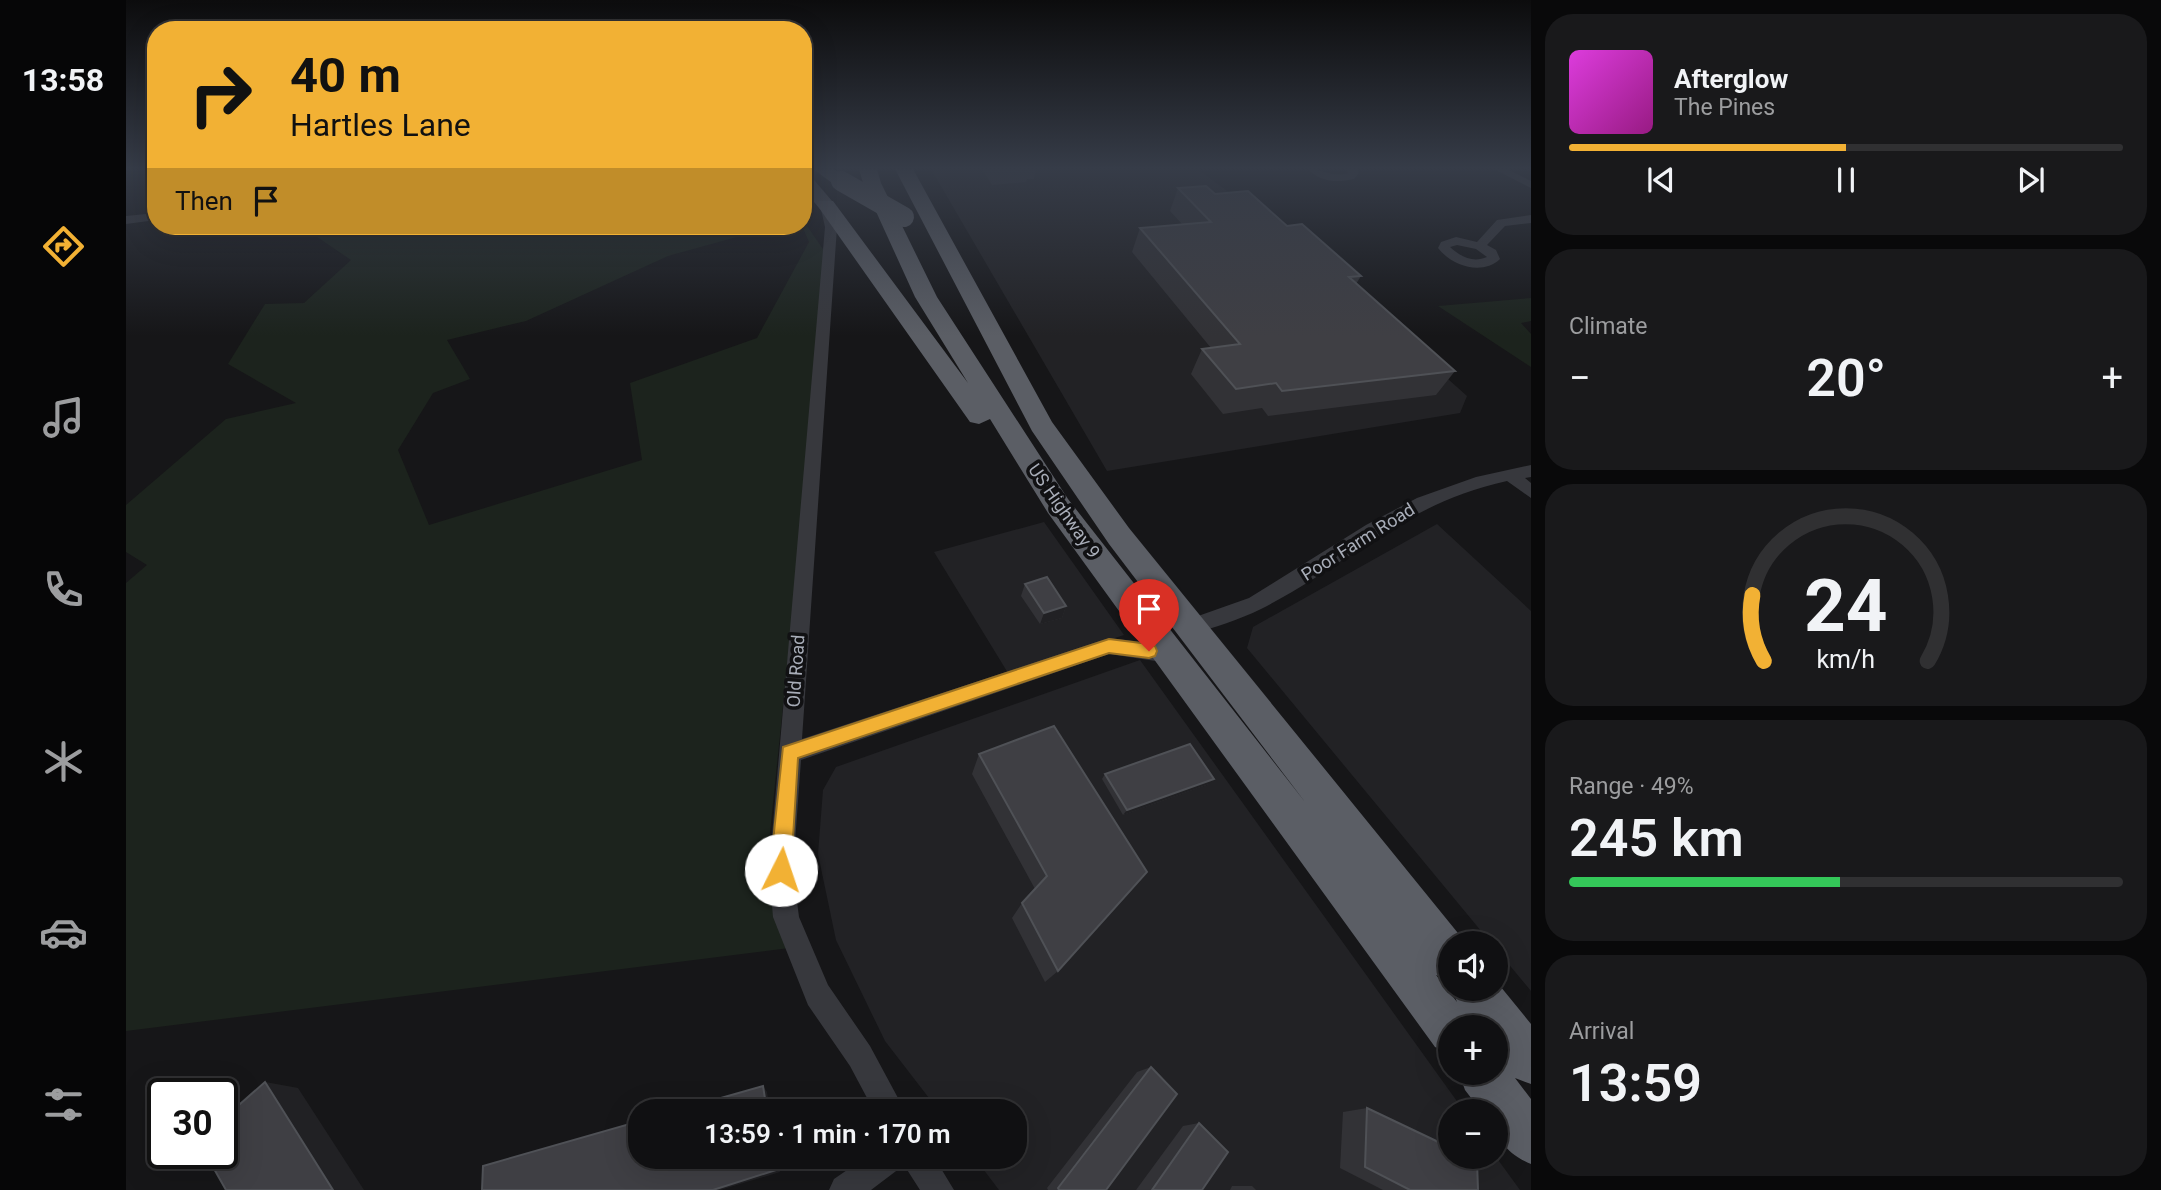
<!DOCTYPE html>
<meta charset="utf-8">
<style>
:root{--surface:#101012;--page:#19191b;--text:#f1f3f6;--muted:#9c9d9f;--line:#303032;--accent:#f2b134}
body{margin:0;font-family:Roboto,sans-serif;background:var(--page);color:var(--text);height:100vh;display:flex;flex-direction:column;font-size:26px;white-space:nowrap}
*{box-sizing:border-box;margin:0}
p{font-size:23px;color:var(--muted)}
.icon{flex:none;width:38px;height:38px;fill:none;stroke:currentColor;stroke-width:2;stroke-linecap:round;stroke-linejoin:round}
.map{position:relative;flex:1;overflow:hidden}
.drawer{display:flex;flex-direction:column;gap:14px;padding:14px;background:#09090a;width:630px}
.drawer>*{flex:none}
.guide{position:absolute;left:21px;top:21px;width:665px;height:214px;border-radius:28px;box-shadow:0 7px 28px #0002,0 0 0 2px var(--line);background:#f2b134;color:#111;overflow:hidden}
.controls{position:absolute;left:1312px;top:931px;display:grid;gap:14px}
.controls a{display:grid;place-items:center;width:70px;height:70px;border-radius:50%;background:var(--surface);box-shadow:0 7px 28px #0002,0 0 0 2px var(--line);font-size:35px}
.speed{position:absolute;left:21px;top:1078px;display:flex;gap:14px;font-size:35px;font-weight:700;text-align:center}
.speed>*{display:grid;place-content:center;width:91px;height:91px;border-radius:50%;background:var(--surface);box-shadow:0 7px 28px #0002,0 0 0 2px var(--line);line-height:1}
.speed .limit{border:4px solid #111;border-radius:10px;background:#fff;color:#111}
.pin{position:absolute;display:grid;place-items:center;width:60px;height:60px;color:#fff;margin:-72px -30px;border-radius:50% 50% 50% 0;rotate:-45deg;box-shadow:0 0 7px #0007}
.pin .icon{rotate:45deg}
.me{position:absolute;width:77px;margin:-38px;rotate:4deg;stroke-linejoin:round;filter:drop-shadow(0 0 5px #0008)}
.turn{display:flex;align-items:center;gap:24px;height:147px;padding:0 28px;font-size:32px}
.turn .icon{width:91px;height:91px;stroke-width:2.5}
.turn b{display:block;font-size:49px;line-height:60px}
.then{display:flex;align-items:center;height:66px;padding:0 28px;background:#0003;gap:14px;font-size:26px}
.big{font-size:52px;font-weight:600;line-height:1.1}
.drawer .widget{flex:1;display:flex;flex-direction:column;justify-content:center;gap:10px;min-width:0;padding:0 24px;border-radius:28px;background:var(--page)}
.drawer .dial{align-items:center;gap:0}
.dial svg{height:182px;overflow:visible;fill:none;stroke:var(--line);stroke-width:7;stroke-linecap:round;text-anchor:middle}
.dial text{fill:var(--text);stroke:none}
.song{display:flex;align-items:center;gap:21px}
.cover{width:84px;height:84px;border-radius:10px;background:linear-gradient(135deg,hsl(300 70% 55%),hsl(310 70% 35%))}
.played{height:7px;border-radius:4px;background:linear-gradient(90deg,var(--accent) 50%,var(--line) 50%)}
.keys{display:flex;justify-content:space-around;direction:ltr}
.heat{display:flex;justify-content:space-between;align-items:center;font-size:38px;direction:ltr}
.charge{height:10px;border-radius:5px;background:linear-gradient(90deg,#34c759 49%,var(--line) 0)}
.trip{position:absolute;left:502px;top:1099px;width:399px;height:70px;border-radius:28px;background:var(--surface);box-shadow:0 7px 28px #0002,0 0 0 2px var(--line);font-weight:600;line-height:70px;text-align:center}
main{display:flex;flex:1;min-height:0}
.tab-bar{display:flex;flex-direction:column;width:126px;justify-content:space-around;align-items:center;background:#060607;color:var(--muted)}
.tab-bar .icon{width:49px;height:49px}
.tab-bar .on{color:var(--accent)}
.tab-bar b{font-size:32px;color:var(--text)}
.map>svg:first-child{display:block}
.built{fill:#222225}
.green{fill:#1c231d}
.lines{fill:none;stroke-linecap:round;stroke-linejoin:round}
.minor{fill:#37383d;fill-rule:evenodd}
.primary{fill:#53555c;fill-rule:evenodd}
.trunk{fill:#5b5e65;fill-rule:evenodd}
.trunk-bridge{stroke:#5b5e65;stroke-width:20}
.wall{fill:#323236}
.shaded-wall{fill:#212124}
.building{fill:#3f3f44;stroke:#4f5156;stroke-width:2}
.route{fill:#f2b134;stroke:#9d7322;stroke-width:2}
.labels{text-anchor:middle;stroke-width:7;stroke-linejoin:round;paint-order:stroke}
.street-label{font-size:18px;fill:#a8adb8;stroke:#111113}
</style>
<main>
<nav class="tab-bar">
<b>13:58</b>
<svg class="icon on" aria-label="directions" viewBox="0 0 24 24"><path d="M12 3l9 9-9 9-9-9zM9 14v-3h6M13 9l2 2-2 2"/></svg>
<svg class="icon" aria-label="music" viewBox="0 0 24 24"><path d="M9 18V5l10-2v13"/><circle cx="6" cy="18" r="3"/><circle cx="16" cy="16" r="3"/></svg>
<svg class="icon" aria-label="phone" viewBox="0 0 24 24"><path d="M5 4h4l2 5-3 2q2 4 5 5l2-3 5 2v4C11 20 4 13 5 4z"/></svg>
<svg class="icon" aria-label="climate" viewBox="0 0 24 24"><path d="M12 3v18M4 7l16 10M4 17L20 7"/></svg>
<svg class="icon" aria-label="car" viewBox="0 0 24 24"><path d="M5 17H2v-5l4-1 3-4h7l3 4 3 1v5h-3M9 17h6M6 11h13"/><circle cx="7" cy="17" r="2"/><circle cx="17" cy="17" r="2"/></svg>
<svg class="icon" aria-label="filters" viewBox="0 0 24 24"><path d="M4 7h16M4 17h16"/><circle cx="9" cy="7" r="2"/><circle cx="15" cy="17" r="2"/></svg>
</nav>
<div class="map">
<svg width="1405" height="1190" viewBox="0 0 1405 1190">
<rect width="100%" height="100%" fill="#161618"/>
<path class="built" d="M805,169h266l88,64 182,163 -7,17 -353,58z
M918,522l80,113 -116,38 -74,-121z
M1311,524l94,87v380l-35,-42v-6h-5l-244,-295 6,-21z
M1014,660l324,451h-13v46h45l24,33h-521l-25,-33h41v-46h-76l-54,-70 -49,-101 -18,-86 5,-64 13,-23z"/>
<path class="green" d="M677,220l26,38 -65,633 33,56 -671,84v-448l21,-18 -21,-13v-47l100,-86 70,-16 -68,-39 37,-60 39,-1 47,-43 -50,-34h476l-109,30 -142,65 -79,19 23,39 -37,14 -35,57 31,75 213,-65 -12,-77 127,-45 52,-96 -7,-16z
M1405,298v23l-10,2 10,11v33l-93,-61z"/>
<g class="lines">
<path class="minor" d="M1182,169c14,0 26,9 40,4l-2,-4h11l2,4 -5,6c-17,4 -34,3 -46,-10z
M1368,169h13l24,12v7z
M700,202l6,3 5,22 -35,512 307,-101 60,7 7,3 3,6 -3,6 -7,3 -60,-9 -308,106 -8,110 6,47 29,68 42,61 35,65h-31l-24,-45 -42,-61 -35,-88 -4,-47 56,-643 -5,-22z
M30,213v7l-30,4v-8z
M1405,215v8l-26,3 -18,19 9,5 4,9c-18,17 -48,7 -62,-11l3,-6 15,-5 21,5 20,-22zM1331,245l19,4 11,8c-14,6 -26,0 -37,-10z
M1405,465v12l-6,1 6,5v15l-24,-17c-104,23 -157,83 -246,128 -22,11 -47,18 -70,26l-7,-2 -3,-6 3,-6 65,-23 117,-73 51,-27 59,-21z
M740,1157h68l20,33h-34l-16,-25 -33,25h-42l5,-11z"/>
<path class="primary" d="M677,173l6,1 23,27 3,4 -3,4h-12l-17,-20z"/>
<path class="trunk" d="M687,169h21l16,12 -3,4h-12z
M733,169h18l4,14 56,114 131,202 237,303 -196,-258 -77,-113 -137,-262h18l139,253 77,106 337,415h-15v38l-15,-6 21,27 -5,-13h44v-8l35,43v60l-16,-6 16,21v65c-26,-11 -35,-25 -35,-53h-15l-16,-21 -6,-17h37v-46h-20l-8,-10 4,10h-21v27l-16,-7 -387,-534 -58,-94 -11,5 -9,-2 -153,-217 2,-4h14l135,182 -53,-86 -52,-114z"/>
<path class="trunk-bridge" d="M715,181l63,36"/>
</g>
<path class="wall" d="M856,169h54l-2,10h-7l-1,3 -34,3z
M1052,188l37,6 72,32 74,50 -5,8 99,87 -19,24 -168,21 -6,-8 -39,6 -32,-40 11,-25 9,-1 -79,-96 8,-24 42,-4 -12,-13z
M899,584l41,22 -4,12 -22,6 -19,-28z
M928,726l4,245 -13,11 -33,-64 10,-15 13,-14 -63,-115 7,-20z
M979,774l104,10 -86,31 -21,-36z
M1025,1067l-45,123h-58l-1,-2 90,-116z
M1241,1108l111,82h-95l-43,-22 3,-56z
M1073,1123l3,67h-66l47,-64z
M1106,1186h20l4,4h-26z"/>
<path class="shaded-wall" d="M940,606l-4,12 -22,6 4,-11z
M1088,779l-5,5 -86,31 4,-5z
M139,1082l33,6 66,102h-31z
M637,1086l4,6 3,19h-3z
M648,1157h3l3,15 -60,18h-7z"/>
<path class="building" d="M1080,186l9,8 33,-3 39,35 15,-2 59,52 -12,1 106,94 -173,20 -6,-8 -40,6 -34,-40 38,-5 -100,-116 71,-6 -33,-34z
M921,577l19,29 -22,7 -19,-29z
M928,726l93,146 -89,99 -36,-68 25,-27 -68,-122z
M1064,744l24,35 -87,31 -22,-36z
M1025,1067l26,27 -71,96h-47l-1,-2z
M139,1082l68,108h-107l-21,-37h17v-33z
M637,1086l4,25h-92z
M1241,1108l84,40v9h17l9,4 1,29h-68l-45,-23z
M514,1121v36h134l2,13 -63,20h-231l1,-24z
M1073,1123l29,29 -26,38h-50z"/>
<linearGradient id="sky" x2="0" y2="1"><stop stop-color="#0c0c0d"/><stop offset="0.5" stop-color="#363c48"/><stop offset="1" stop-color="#363c48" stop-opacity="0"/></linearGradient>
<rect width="1405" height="336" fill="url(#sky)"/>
<path class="route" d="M983,639l40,5 6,2 2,5 -2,5 -6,2 -40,-5 -311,105 -7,112 -3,8 -7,3 -8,-3 -3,-8 13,-123z"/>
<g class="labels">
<g class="street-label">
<text transform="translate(938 511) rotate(55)" y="6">US Highway 9</text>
<text transform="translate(1232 542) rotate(-32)" y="6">Poor Farm Road</text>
<text transform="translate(670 671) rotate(-86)" y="6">Old Road</text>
</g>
</g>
</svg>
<div class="controls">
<a><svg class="icon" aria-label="sound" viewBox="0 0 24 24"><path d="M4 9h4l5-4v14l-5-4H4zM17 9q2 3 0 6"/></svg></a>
<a>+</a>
<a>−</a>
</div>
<div class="speed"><div class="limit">30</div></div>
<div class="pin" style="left:1023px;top:651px;background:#d93025"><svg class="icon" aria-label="arrive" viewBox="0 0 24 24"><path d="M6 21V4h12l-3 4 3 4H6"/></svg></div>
<svg class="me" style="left:655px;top:870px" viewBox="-20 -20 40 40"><circle r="19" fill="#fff"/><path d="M0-13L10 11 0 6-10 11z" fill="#f2b134"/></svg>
<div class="trip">13:59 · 1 min · 170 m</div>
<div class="guide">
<div class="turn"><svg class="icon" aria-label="right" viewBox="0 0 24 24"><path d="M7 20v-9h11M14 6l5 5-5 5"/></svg><div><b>40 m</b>Hartles Lane</div></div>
<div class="then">Then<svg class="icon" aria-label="arrive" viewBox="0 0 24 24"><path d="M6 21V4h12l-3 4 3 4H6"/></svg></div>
</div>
</div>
<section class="drawer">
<div class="widget">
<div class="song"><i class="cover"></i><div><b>Afterglow</b><p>The Pines</p></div></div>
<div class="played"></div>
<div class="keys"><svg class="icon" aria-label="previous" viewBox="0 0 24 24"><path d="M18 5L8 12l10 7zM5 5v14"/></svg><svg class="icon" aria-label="pause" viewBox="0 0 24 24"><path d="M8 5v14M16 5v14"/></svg><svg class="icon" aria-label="next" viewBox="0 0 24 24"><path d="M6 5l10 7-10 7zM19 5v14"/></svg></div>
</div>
<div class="widget"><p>Climate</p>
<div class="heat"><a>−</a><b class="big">20°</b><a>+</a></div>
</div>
<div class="widget dial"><svg viewBox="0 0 100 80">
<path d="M14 69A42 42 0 1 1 86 69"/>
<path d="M14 69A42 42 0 0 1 9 40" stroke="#f2b134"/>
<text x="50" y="56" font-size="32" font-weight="700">24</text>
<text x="50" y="72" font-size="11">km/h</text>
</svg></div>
<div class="widget"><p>Range · 49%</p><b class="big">245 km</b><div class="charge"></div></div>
<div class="widget"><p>Arrival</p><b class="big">13:59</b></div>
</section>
</main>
